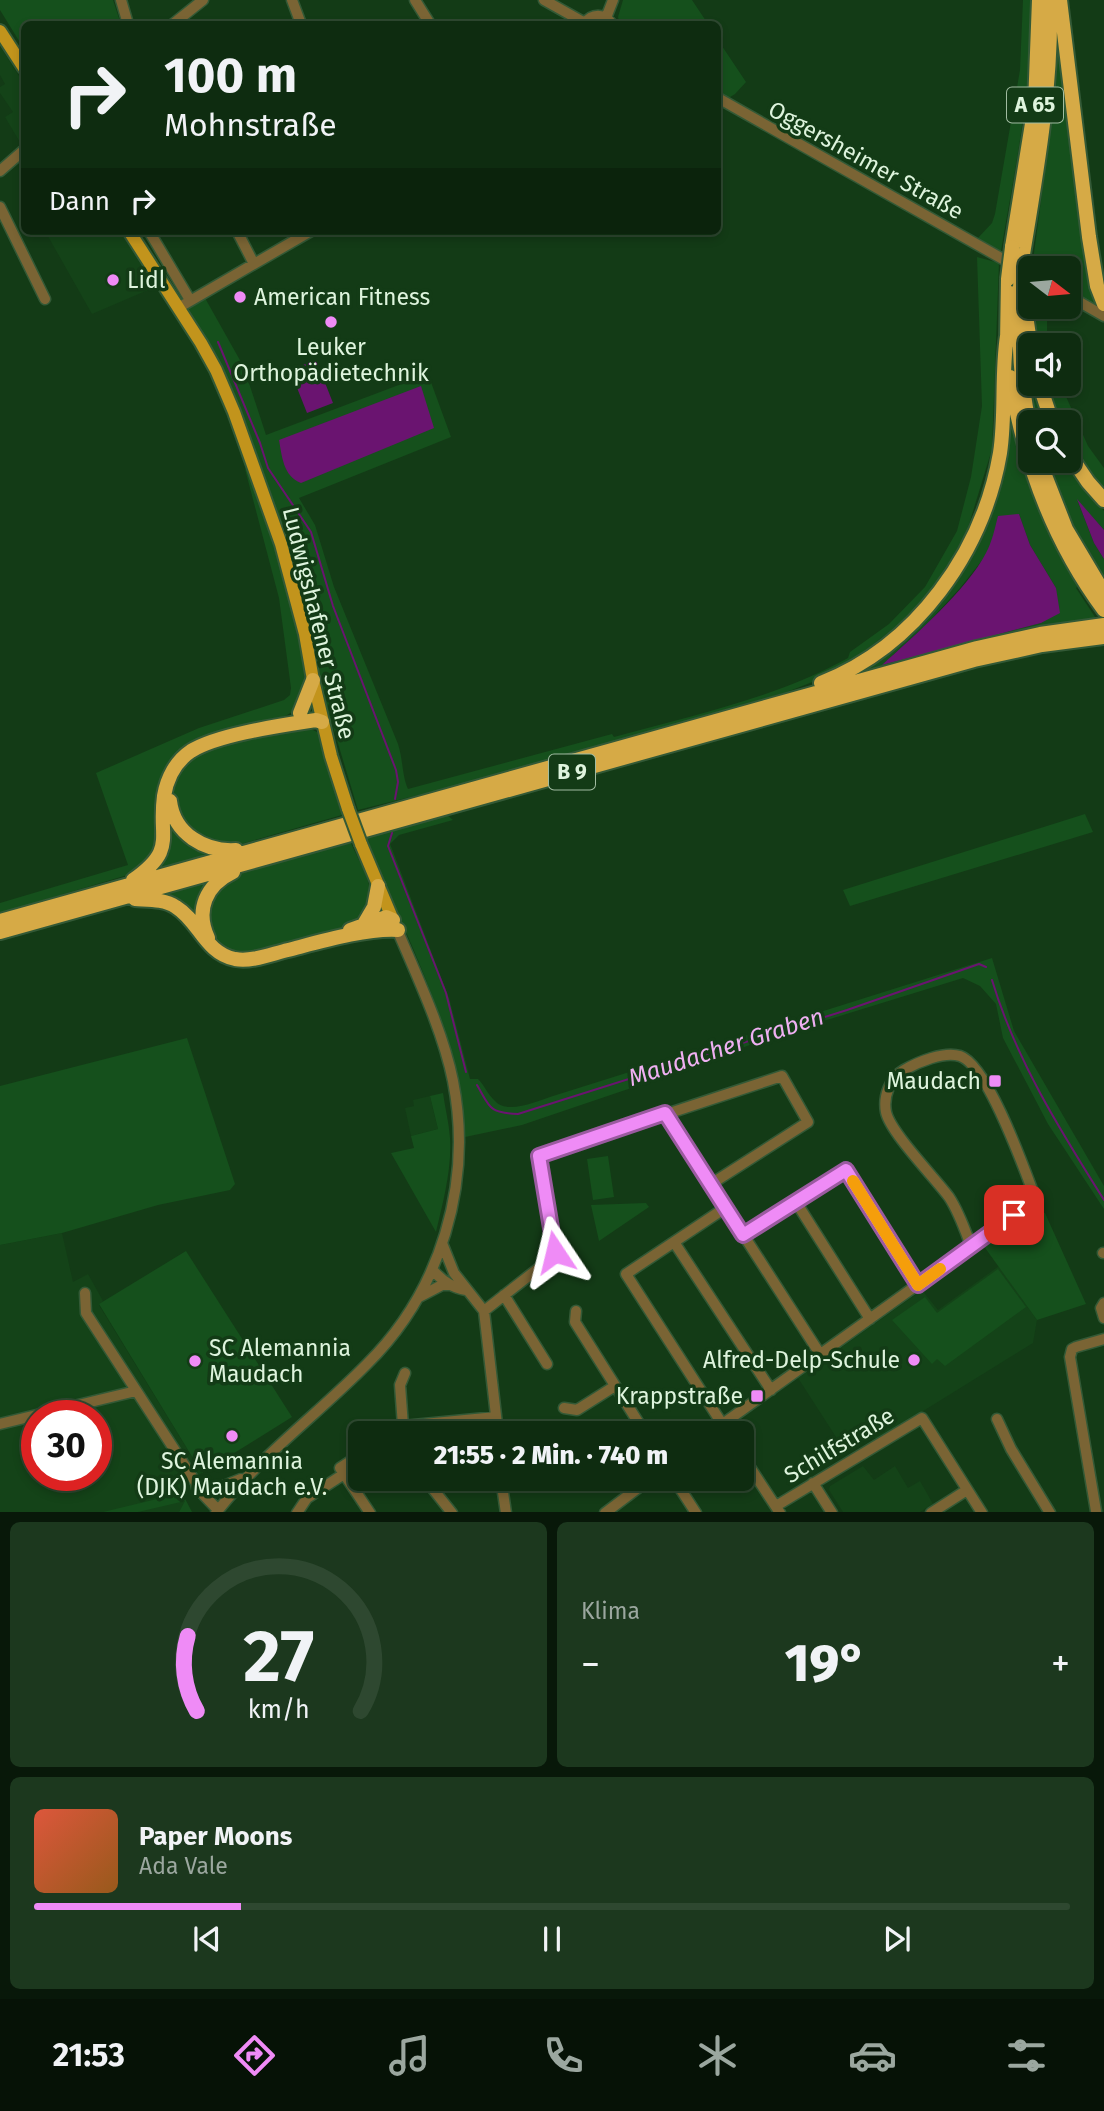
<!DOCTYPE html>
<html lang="de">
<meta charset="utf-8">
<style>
:root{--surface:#0e2c10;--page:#1c381e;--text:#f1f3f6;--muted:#9ba79f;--line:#2e4830;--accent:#ef8bf6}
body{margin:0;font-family:"Fira Sans",sans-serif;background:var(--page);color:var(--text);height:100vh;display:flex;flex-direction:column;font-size:26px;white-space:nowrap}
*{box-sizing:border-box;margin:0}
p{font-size:23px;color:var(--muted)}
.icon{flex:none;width:38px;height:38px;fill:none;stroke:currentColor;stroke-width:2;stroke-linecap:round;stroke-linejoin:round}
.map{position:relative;height:1512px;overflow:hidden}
.details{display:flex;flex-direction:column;gap:10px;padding:10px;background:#081809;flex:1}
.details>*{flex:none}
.banner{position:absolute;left:21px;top:21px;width:700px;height:214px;border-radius:10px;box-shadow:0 4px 10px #0003,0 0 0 2px var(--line);background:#0e2c10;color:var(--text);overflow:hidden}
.needle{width:46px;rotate:106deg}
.buttons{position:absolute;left:1018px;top:256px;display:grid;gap:14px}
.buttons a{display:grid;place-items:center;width:63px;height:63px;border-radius:10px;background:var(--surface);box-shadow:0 4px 10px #0003,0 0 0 2px var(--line);font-size:35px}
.speed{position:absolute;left:21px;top:1400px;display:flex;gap:14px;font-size:35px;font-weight:700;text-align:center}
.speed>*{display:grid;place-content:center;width:91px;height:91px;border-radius:50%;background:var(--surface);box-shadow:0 4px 10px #0003,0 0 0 2px var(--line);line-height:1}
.speed .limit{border:10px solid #d22;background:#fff;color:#111}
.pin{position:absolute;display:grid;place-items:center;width:60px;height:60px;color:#fff;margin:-30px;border-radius:14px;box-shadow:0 4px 10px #0006}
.me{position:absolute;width:77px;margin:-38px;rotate:350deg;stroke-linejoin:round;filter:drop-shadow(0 0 5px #0008)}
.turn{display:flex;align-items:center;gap:24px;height:147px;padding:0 28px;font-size:32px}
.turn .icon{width:91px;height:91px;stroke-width:2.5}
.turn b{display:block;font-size:49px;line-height:60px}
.then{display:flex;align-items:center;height:66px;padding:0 28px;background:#0003;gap:14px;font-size:26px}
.big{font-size:52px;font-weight:800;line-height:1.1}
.details .card{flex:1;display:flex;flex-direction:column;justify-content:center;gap:10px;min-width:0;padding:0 24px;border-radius:10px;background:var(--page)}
.details .dial{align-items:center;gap:0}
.dial svg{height:182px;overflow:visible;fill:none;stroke:var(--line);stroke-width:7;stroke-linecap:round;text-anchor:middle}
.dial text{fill:var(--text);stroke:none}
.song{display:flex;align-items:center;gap:21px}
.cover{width:84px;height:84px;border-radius:10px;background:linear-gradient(135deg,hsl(10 70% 55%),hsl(30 70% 35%))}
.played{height:7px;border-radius:4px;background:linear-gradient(90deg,var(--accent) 20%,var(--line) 20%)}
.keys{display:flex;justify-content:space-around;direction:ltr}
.heat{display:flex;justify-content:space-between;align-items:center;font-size:38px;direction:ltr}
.details .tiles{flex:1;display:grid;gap:10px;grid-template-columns:1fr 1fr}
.card:last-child{grid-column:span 2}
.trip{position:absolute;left:348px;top:1421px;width:406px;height:70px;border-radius:10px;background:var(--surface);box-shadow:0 4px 10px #0003,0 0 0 2px var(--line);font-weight:800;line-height:70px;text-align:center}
.dock{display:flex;height:112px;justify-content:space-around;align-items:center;background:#061206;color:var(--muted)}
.dock .icon{width:49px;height:49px}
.dock .active{color:var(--accent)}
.dock b{font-size:32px;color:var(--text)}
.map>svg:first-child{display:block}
.built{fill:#144318;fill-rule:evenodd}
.green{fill:#15501c;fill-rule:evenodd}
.water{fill:#6a1470}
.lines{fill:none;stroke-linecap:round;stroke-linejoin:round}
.stream{stroke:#6a1470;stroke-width:2}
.minor-casing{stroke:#335936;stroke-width:13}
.major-casing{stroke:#335936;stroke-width:16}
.highway-casing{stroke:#335936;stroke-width:18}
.minor{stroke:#7a6434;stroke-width:10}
.major{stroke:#c2941c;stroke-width:12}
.highway{stroke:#d6aa46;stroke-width:14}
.major-bridge-casing{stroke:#335936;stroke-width:16;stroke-linecap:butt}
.highway-bridge-casing{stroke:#335936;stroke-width:18;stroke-linecap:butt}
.major-bridge{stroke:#c2941c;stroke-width:12}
.highway-bridge{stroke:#d6aa46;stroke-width:14}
.route-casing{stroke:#9b5aa0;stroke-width:18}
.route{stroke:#ef8bf6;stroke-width:12}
.slow{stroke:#f59e0b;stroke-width:12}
.poi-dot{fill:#ef8bf6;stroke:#133b16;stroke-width:2.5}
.labels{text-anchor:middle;stroke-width:7;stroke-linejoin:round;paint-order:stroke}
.shield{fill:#133b16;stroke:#a1bca1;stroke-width:2}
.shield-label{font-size:21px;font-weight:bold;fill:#def4dd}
.street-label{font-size:23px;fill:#def4dd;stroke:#133b16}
.poi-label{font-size:23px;fill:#def4dd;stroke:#133b16;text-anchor:start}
.water-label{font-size:24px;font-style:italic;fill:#efb0f2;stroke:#133b16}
</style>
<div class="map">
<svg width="1104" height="1513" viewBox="0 0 1104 1513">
<rect width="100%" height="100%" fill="#133b16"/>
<path class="built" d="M0,46l24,38v56l-3,4 -16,-27 8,-5 -13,-19v-6l5,-3 -5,-9z
M45,231h75l35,56 -63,27z
M430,1096l8,33 -27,7 -6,-28 9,-2 -1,-6z
M62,1233l11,49 15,-8 15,27 -4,4 103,168 -15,10 -5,10 4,8 -7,11 -179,1v-268zM37,1416h59v59h-59z
M999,1266l38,54 -4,23 -155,96 -9,-3 -24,15 -47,-73 124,-88 16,20z
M863,1466l11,14 21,-14 13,22 12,-7 13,23 -13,8h-77l-14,-22 1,-4z"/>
<path class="green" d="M0,0h113l8,24h-97v25l-24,-39z
M623,0h69l16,24h-88l-2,-7z
M1023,0h8c2,85 -16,168 -30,251l-23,-13 14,-15 3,-9 25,-144z
M1059,33l44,278 -34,-19v-24h-37l18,-135z
M718,40l28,42 -11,12 -8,5 -9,-5z
M977,257l22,6 -7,186 -25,82 -26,47 -36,42 -59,45 -26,14 -33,13 -316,90 -113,28 -30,-100 -19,-83 -22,-80 -100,-237 18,-12 45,80 -2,2 18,55 162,-61 23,63 -152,61 16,27 19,62 64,157c5,15 4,32 10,45l204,-55 2,3c79,-22 162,-39 234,-79l2,-6 39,-28 36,-37 32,-56 14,-54 11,-71z
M1030,281l1,25h16v26l3,13h-16l-4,-32z
M1030,379l1,4 17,39h-13z
M1043,383h17l28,63 16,22v24l-17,-18 -18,-29v-23h-12z
M1007,398l72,187 -3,3 21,32 -247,58 5,-7 30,-20 92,-112zM1019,514l11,31 26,43 -15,35 -157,40 41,-37 35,-38z
M1047,460h21l17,28 19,23v19l-26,-28 16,41 10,16v18c-25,-36 -44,-74 -57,-117z
M245,469l6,2c14,41 75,206 45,238 -13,13 -98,39 -120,47l-17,94 -18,21 -141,42v-10l128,-38 -32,-92 103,-45 85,-28 6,-5 1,-7 -12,-90z
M305,726l14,7 23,82 -115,33 -42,-19 -11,-27v-14l4,-13 10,-13 17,-13z
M167,799l5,21 49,33 -74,22 14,-14z
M446,814l7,6 -54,15 -9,9 59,154 21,81h8c7,7 10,16 17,22 13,14 42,0 58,-5l439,-138 22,73 90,155v23l-56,-85 -45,-86 -7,-34 -16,-18 -17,-8 -201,62 -60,24 -180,61 -57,12c-6,-108 -61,-200 -98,-299z
M1085,814l8,18 -243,74 -7,-16z
M351,843c7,17 27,47 17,65 -2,4 -7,10 -10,12 -14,9 -85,31 -103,33 -9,1 -18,2 -26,-2 -17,-7 -21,-22 -24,-39l17,-30 23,-10z
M215,879l-16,45 -44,-28z
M187,1038l48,146 -5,6 -72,15 -96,28 -62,12v-159z
M443,1093c2,15 6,30 7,45 2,31 -7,64 -14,94l-45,-79 23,-5 -3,-12 27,-7 -8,-33z
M608,1156l6,41 -21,3 -6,-41z
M646,1203l3,4 -50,34 -8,-36z
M1033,1209l12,4 41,91 -49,16 -54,-75z
M186,1251l106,166 -90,56 -103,-169z
M998,1269l28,38 -81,59 -8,-7 -5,5 -40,-44 33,-23 12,16z
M182,1493l10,19h-13l6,-11 -47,11h-35z"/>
<path class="water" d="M316,360l17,43 -26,10 -17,-43z
M421,386l13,42 -133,55c-18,-7 -19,-27 -22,-43z
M1077,499l27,31v29l-10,-16z
M1019,514l11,31 26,43 4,25 -19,10 -159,42c32,-29 85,-75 104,-112 6,-11 9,-25 12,-37z"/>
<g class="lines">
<path class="stream" d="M218,342l42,101 8,25 43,64 22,74 63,164 2,12 -3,17
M392,833l-4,13 58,147 20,79
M992,980c24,80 68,150 112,220
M477,1085c13,22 11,28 41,29l329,-104 132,-46 7,3"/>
<g class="minor-casing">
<path id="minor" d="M121,0l7,24
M292,0l9,24
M415,0l15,24
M544,0l41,23
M606,18l7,-18
M173,24l30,-24
M584,24c8,-11 20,-11 28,0
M718,98l313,177
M0,171l24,-21
M0,207l45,92
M149,231l41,69
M237,231l17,33
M1069,296l35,20
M178,308l133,-77
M665,1113l155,241
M796,1202l74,117
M725,1208l-99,66 102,159
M743,1235l103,-65 72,115
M674,1242l97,148
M442,1243l12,30 30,38 14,122
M1103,1253h1
M432,1269c9,11 20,19 34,21
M85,1293l1,20 110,170 1,5 21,22
M504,1295l43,69
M419,1297l23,-12h8
M1104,1303l-3,5 3,10
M484,1311l69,-54 2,-5 -16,-96 243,-80 26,46 -97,62
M576,1311l-1,11 70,111
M564,1408l13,2 38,-24
M997,1419l14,30 39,64
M0,1424l136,-33
M403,1426l-3,-41 5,-12
M392,1433l11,-7 93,-9
M710,1433l326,-233c-11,-29 -48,-135 -76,-144 -16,-5 -42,6 -56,14 -14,8 -21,26 -18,42 4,20 49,66 63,85 10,15 16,33 22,49
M360,1455l-20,13 30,45
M742,1455l38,58
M425,1479l27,34
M501,1479l5,34
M674,1479l22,34
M813,1483l19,30
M431,1486l22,-4 45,-3
M208,1488l13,-1 20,-8
M776,1506l146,-88 60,95
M1096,1511l-26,-154 2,-8 4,-2 28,-8
M216,1513c44,-57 101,-98 151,-149 74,-73 106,-181 86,-283 -10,-50 -37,-107 -57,-154
M297,1513l10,-15 37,-24
M605,1513l45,-34
M931,1513l36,-23"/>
</g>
<g class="major-casing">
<path id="major" d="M0,31l24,37
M129,231l72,112 15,27 18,42 47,132 24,90 8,46 18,76 17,53
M361,844l32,76"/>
</g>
<g class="highway-casing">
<path id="highway" d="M1060,0l29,237 8,49 7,18
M1012,247l23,-142 4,-105
M1023,254c14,-84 29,-168 27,-254
M1020,287c-2,48 -1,97 11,144
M1027,322l4,27
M1007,343l1,-64
M1010,377c14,85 42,163 94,233
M1039,383l13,39
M1069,454l19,28 16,18
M1039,460l27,69 38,64
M821,683c95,-37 162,-131 179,-230 6,-39 1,-78 7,-117
M300,713l13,-33
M170,801c4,33 35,51 66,49
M133,880c44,-31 25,-41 31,-84 3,-18 12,-35 27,-45 27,-17 93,-26 125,-31l6,2
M135,899c13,1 29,0 41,8 23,14 29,46 59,52 17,3 36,-5 53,-9 31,-8 78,-22 110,-20
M0,921l977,-273 63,-14 64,-9
M364,924l10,-17 4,-21
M350,930l36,-13 7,3 -6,9
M0,932l974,-272 68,-15 62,-8
M208,938c-13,-28 -2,-53 25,-66"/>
</g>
<use href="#minor" class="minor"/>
<use href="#major" class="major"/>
<use href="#highway" class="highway"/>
<g class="major-bridge-casing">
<path id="major-bridge" d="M348,809l13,35"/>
</g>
<g class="highway-bridge-casing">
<path id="highway-bridge" d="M1008,279l4,-32
M1020,287l3,-33"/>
</g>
<use href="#major-bridge" class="major-bridge"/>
<use href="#highway-bridge" class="highway-bridge"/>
</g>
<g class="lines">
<g class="route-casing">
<path id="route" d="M555,1252l-16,-96 126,-43 78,122 103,-65 72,115 96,-70"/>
</g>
<use href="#route" class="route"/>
<path class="slow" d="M853,1181l65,104 22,-16"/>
</g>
<g class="poi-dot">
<circle cx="113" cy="280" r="7"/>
<circle cx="240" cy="297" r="7"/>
<circle cx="331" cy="322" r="7"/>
<rect x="988" y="1074" width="14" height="14" rx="3.5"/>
<circle cx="914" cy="1360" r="7"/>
<circle cx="195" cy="1361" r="7"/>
<rect x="750" y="1389" width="14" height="14" rx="3.5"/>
<circle cx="232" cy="1436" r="7"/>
</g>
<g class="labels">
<g class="shield">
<rect x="1007" y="87.5" width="56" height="35" rx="5"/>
<rect x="549" y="754.5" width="46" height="35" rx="5"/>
</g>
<g class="shield-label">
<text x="1035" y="112">A 65</text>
<text x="572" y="779">B 9</text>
</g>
<g class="street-label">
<text transform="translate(866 160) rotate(29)" y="8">Oggersheimer Straße</text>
<text transform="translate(319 623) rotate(76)" y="8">Ludwigshafener Straße</text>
<text transform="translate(839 1445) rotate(-31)" y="8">Schilfstraße</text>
</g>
<g class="poi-label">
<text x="127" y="288">Lidl</text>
<text x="254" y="305">American Fitness</text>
<text x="331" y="355" text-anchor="middle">Leuker<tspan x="331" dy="26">Orthopädietechnik</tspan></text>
<text x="981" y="1089" text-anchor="end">Maudach</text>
<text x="209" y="1356">SC Alemannia<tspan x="209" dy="26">Maudach</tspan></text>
<text x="900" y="1368" text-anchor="end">Alfred-Delp-Schule</text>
<text x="743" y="1404" text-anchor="end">Krappstraße</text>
<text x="232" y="1469" text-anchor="middle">SC Alemannia<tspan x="232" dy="26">(DJK) Maudach e.V.</tspan></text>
</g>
<g class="water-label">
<text transform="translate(726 1047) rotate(-18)" y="8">Maudacher Graben</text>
</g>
</g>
</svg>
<div class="buttons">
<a><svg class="needle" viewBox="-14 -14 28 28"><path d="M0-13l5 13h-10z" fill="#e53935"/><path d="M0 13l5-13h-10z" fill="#9ba79f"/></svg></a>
<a><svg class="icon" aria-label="sound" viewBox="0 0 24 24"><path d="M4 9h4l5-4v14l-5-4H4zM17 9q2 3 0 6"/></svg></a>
<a><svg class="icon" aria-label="search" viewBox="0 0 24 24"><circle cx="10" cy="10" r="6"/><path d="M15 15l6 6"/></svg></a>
</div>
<div class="speed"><div class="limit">30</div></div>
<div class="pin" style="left:1014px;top:1215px;background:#d93025"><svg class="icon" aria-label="arrive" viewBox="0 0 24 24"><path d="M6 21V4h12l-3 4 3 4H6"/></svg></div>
<svg class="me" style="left:555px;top:1252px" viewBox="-20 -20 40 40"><path d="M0-17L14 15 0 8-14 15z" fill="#ef8bf6" stroke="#fff" stroke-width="4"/></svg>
<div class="trip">21:55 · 2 Min. · 740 m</div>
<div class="banner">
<div class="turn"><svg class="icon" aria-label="right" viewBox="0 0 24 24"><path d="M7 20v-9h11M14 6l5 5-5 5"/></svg><div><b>100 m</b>Mohnstraße</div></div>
<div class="then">Dann<svg class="icon" aria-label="right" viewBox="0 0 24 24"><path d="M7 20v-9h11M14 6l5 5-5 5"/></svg></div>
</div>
</div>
<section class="details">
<div class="tiles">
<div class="card dial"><svg viewBox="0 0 100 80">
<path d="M14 69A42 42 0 1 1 86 69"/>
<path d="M14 69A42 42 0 0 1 10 36" stroke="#ef8bf6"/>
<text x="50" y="56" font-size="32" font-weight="700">27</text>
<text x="50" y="72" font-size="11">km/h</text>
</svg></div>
<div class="card"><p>Klima</p>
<div class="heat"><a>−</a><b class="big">19°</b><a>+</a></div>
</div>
<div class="card">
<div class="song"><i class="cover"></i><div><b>Paper Moons</b><p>Ada Vale</p></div></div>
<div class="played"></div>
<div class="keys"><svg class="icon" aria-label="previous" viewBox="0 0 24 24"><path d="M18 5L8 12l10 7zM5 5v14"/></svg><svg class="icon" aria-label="pause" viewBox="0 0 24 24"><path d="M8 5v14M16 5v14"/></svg><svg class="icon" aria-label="next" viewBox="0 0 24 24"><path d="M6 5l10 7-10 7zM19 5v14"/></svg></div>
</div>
</div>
</section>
<nav class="dock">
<b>21:53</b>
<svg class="icon active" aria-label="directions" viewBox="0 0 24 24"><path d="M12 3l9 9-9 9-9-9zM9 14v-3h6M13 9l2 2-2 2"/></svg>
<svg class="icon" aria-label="music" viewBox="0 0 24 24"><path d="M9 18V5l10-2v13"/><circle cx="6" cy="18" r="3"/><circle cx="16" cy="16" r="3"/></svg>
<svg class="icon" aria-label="phone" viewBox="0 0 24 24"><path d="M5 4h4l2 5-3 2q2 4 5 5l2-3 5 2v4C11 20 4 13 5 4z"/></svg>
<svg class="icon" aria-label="climate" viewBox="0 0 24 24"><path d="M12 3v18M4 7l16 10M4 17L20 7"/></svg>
<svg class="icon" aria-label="car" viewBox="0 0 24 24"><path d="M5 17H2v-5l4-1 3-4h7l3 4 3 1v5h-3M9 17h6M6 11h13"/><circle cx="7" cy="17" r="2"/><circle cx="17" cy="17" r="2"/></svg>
<svg class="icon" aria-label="filters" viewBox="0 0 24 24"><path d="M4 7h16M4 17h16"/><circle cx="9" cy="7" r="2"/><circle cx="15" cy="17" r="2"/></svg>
</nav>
